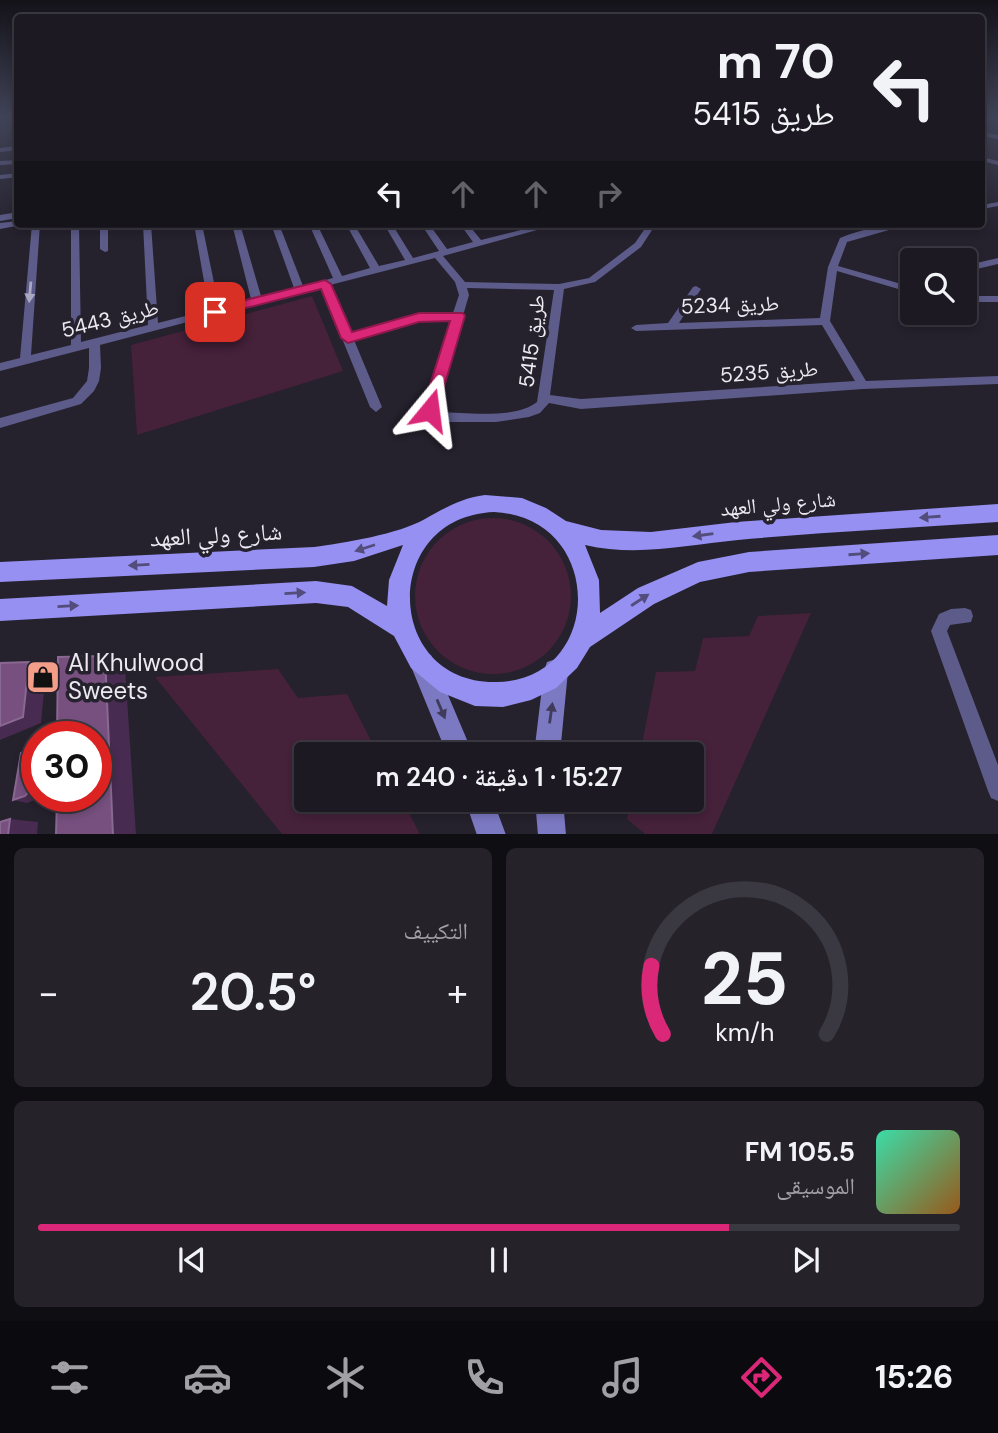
<!DOCTYPE html>
<html lang="ar">
<meta charset="utf-8">
<style>
:root{--surface:#1c1922;--page:#25222a;--text:#f1f3f6;--muted:#a0a0a5;--line:#3a3840;--accent:#db2777}
body{margin:0;font-family:"DM Sans","Noto Naskh Arabic",sans-serif;background:var(--page);color:var(--text);direction:rtl;height:100vh;display:flex;flex-direction:column;font-size:26px;white-space:nowrap}
*{box-sizing:border-box;margin:0}
p{font-size:23px;color:var(--muted)}
.icon{flex:none;width:38px;height:38px;fill:none;stroke:currentColor;stroke-width:2;stroke-linecap:round;stroke-linejoin:round}
.map{position:relative;height:834px;overflow:hidden;direction:ltr}
.panel{display:flex;flex-direction:column;gap:14px;padding:14px;background:#0f0e13;flex:1}
.panel>*{flex:none}
.hud{position:absolute;left:14px;top:14px;width:971px;height:214px;border-radius:7px;box-shadow:0 4px 10px #0003,0 0 0 2px var(--line);direction:rtl;background:#1c1922;color:var(--text);overflow:hidden}
.buttons{position:absolute;left:900px;top:248px;display:grid;gap:14px}
.buttons a{display:grid;place-items:center;width:77px;height:77px;border-radius:7px;background:var(--surface);box-shadow:0 4px 10px #0003,0 0 0 2px var(--line);font-size:35px}
.speed{position:absolute;left:21px;top:721px;display:flex;gap:14px;font-size:35px;font-weight:700;text-align:center}
.speed>*{display:grid;place-content:center;width:91px;height:91px;border-radius:50%;background:var(--surface);box-shadow:0 4px 10px #0003,0 0 0 2px var(--line);line-height:1}
.speed .limit{border:10px solid #d22;background:#fff;color:#111}
.pin{position:absolute;display:grid;place-items:center;width:60px;height:60px;color:#fff;margin:-30px;border-radius:14px;box-shadow:0 4px 10px #0006}
.me{position:absolute;width:77px;margin:-38px;rotate:16deg;stroke-linejoin:round;filter:drop-shadow(0 0 5px #0008)}
.turn{display:flex;align-items:center;gap:24px;height:147px;padding:0 35px;font-size:32px}
.turn .icon{width:91px;height:91px;stroke-width:2.5}
.turn b{display:block;font-size:49px;line-height:60px}
.lanes{display:flex;align-items:center;height:66px;padding:0 35px;background:#0003;justify-content:center;gap:35px;direction:ltr}
.lanes .off{opacity:.35}
.big{font-size:52px;font-weight:600;line-height:1.1}
.panel .widget{flex:1;display:flex;flex-direction:column;justify-content:center;gap:10px;min-width:0;padding:0 24px;border-radius:10px;background:var(--page)}
.panel .dial{align-items:center;gap:0}
.dial svg{height:182px;overflow:visible;fill:none;stroke:var(--line);stroke-width:7;stroke-linecap:round;text-anchor:middle}
.dial text{fill:var(--text);stroke:none}
.song{display:flex;align-items:center;gap:21px}
.cover{width:84px;height:84px;border-radius:10px;background:linear-gradient(135deg,hsl(160 70% 55%),hsl(30 70% 35%))}
.played{height:7px;border-radius:4px;background:linear-gradient(90deg,var(--accent) 75%,var(--line) 75%)}
.keys{display:flex;justify-content:space-around;direction:ltr}
.heat{display:flex;justify-content:space-between;align-items:center;font-size:38px;direction:ltr}
.panel .tiles{flex:1;display:grid;gap:14px;grid-template-columns:1fr 1fr}
.widget:last-child{grid-column:span 2}
.trip{position:absolute;left:294px;top:742px;width:410px;height:70px;border-radius:7px;background:var(--surface);box-shadow:0 4px 10px #0003,0 0 0 2px var(--line);font-weight:600;line-height:70px;text-align:center;direction:rtl}
.menu{display:flex;height:112px;justify-content:space-around;align-items:center;background:#0b0a0e;color:var(--muted)}
.menu .icon{width:49px;height:49px}
.menu .active{color:var(--accent)}
.menu b{font-size:32px;color:var(--text)}
.map>svg:first-child{display:block}
.green{fill:#45213a}
.lines{fill:none;stroke-linecap:round;stroke-linejoin:round}
.minor{fill:#5c5b89;fill-rule:evenodd}
.tertiary{fill:#5c5b89;fill-rule:evenodd}
.secondary{fill:#7c79c3;fill-rule:evenodd}
.primary{fill:#9590f1;fill-rule:evenodd}
.shaded-wall{fill:#482b50}
.building{fill:#77507f;stroke:#896891;stroke-width:2}
.oneway{fill:#aba9c2}
.oneway2{fill:#524d7b}
.oneway3{fill:#3f3b5a}
.route{fill:#db2777;stroke:#8e194d;stroke-width:2}
.labels{text-anchor:middle;stroke-width:7;stroke-linejoin:round;paint-order:stroke}
.street-label{font-size:21px;fill:#ece9f1;stroke:#25212d}
.near-street-label{font-size:24px;fill:#ece9f1;stroke:#25212d}
.near-poi-label{font-size:24px;fill:#ece9f1;stroke:#25212d;text-anchor:start}
</style>
<div class="map">
<svg width="998" height="835" viewBox="0 0 998 835">
<rect width="100%" height="100%" fill="#25212d"/>
<path class="green" d="M312,296l31,75 -206,64 -6,-90z
M415 596a78 78 0 1 1 156 0a78 78 0 1 1-156 0Z
M811,613l-99,221h-67l-18,-15 4,-19h60v-46h-51l16,-82 39,-1 8,-33 46,-2 9,-20z
M278,669l20,29 49,-4 31,60h-72v46h96l18,34h-138l-127,-157z"/>
<g class="lines">
<path class="minor" d="M982,132l16,3v4l-16,-3z
M18,146v4l-18,2v-4z
M982,157l16,4v4l-16,-4z
M18,160v4l-18,1v-4z
M18,173v4l-18,2v-4z
M998,202v4l-16,3v-4z
M18,221v3l3,1 -21,4v-6z
M32,224h8l-9,131 40,-10v-121h8l2,118 67,-17 -5,-101h8l7,99 51,-13 -15,-86h8l17,83 32,-8 -19,-75h8l21,72 33,-8 -23,-64h8l24,62 30,-8 -24,-54h8l25,52 28,-8 -24,-44h8l25,42 26,-6 -21,-36h8l21,34 26,-7 -18,-27h8l18,25 26,-7 -13,-18h8l13,16 64,-16h14l-116,32 22,26 94,2 30,-6 46,-35 13,-19h8l-15,23 -46,35 -31,7 -14,106 31,4 274,-18 -33,-56 -186,6 -5,-3 5,-3 32,-2 25,-36 3,-1 5,3 -22,34 141,-5 8,-51 12,-29c22,-9 47,-14 70,-14l-63,18 -9,24 74,21v6l-75,-22 -7,50 36,60 132,-5v8l-135,5 -282,20 -32,-6 -9,10 -11,4 -33,5h-55l-11,-4 -6,-8 27,-90 -32,1 -65,19 28,67 -6,5 -6,-5 -49,-120 -221,58 1,23 -2,13 -5,10 -13,13 -81,24v-10l73,-20 14,-17 2,-13v-20l-89,23v-8l20,-5zM435,258l20,24 4,13 -6,18 -34,2 -68,19 -21,-49zM467,288l87,2 -17,112c-21,17 -70,11 -96,10l-5,-3 33,-114z
M100,224h8v27l-3,1 -5,-3z
M998,258v6l-34,8v-6z
M964,296h34v6h-34z
M965,608l6,2 2,6 -2,6 -21,3 -3,6 51,134v36l-7,-3 -3,-7 -57,-160 8,-17 12,-5z"/>
<path class="tertiary" d="M18,212v6l-18,3v-6z"/>
<path class="secondary" d="M422,652l9,3 42,99h-26l-37,-90 3,-9z
M556,659l9,3 3,9 -8,83h-26l10,-83 3,-9z
M465,800h28l13,35h-29z
M535,800h28l3,35h-28z"/>
<path class="primary" d="M485,495l37,3 24,10 20,13 35,9 50,2 85,-10 262,-18v18c-87,6 -174,10 -260,18 -52,5 -101,17 -153,5l14,35 1,33 38,-25 60,-26 51,-10 249,-17v20l-249,17 -49,10 -46,22 -64,43 -13,21 -21,20 -25,12 -28,7 -28,-1 -35,-14 -29,-24 -17,-32 -46,-29 -32,-4 -316,18v-22l316,-18 36,5 35,20 2,-26 14,-35 -49,16 -40,6 -314,15v-20l314,-15c30,-4 85,-13 111,-28 20,-11 36,-21 60,-24zM494,512c112,5 111,168 3,170 -113,3 -118,-165 -3,-170z"/>
</g>
<path class="shaded-wall" d="M105,656l20,11 11,168h-23z
M29,662l17,8 -5,53 -41,17v-14z
M37,783v13h3l-1,2 -12,5 -14,-3z
M10,819l28,3 -1,13h-29z"/>
<path class="building" d="M105,656l8,179h-57l1,-35 8,-4h31v-59h-39l1,-80z
M29,662l-6,55 -23,9v-63z
M35,748l2,1v34l-12,13 -12,4 8,-47z
M10,819l-2,16h-8v-13z"/>
<defs><path id="oneway-solid" d="M-6-.8H1V-3.2L6.5 0L1 3.2V.8H-6Z" transform="scale(1.75)"/></defs>
<use class="oneway" href="#oneway-solid" transform="translate(30 292) rotate(95)"/>
<g class="oneway2">
<use href="#oneway-solid" transform="translate(930 517) rotate(176)"/>
<use href="#oneway-solid" transform="translate(703 535) rotate(172)"/>
<use href="#oneway-solid" transform="translate(365 548) rotate(162)"/>
<use href="#oneway-solid" transform="translate(859 554) rotate(-4)"/>
<use href="#oneway-solid" transform="translate(139 565) rotate(177)"/>
<use href="#oneway-solid" transform="translate(295 593) rotate(-3)"/>
<use href="#oneway-solid" transform="translate(640 600) rotate(-33)"/>
<use href="#oneway-solid" transform="translate(68 606) rotate(-3)"/>
</g>
<g class="oneway3">
<use href="#oneway-solid" transform="translate(441 709) rotate(67)"/>
<use href="#oneway-solid" transform="translate(551 713) rotate(-82)"/>
</g>
<linearGradient id="sky" x2="0" y2="1"><stop stop-color="#141219"/><stop offset="0.5" stop-color="#404357"/><stop offset="1" stop-color="#404357" stop-opacity="0"/></linearGradient>
<rect width="998" height="234" fill="url(#sky)"/>
<path class="route" d="M325,280l6,4 21,48 67,-19h44l2,3 -29,98h-12l-2,-4 28,-89 -31,1 -71,21 -7,-5 -20,-49 -106,27 -7,-4 2,-3z"/>
<defs>
<g id="shop-square" transform="scale(1.75)"><rect x="-9" y="-9" width="18" height="18" rx="4" fill="#f49e8a" stroke="#25212d"/><path d="M-5-2.5h2.3a2.7 3.5 0 0 1 5.4 0H5L5.5 6h-11ZM-1.5-2.5h3a1.5 2.3 0 0 0-3 0Z" fill="#111"/></g>
</defs>
<g fill-rule="evenodd">
<use href="#shop-square" x="43" y="677"/>
</g>
<g class="labels">
<g class="street-label">
<text transform="translate(730 305) rotate(-2)" y="7">طريق 5234</text>
<text transform="translate(110 319) rotate(-14)" y="7">طريق 5443</text>
<text transform="translate(532 341) rotate(-83)" y="7">طريق 5415</text>
<text transform="translate(769 372) rotate(-4)" y="7">طريق 5235</text>
<text transform="translate(778 504) rotate(-5)" y="7">شارع ولي العهد</text>
</g>
<g class="near-street-label">
<text transform="translate(216 535) rotate(-3)" y="8">شارع ولي العهد</text>
</g>
<g class="near-poi-label">
<text x="68" y="671">Al Khulwood<tspan x="68" dy="28">Sweets</tspan></text>
</g>
</g>
</svg>
<div class="buttons">
<a><svg class="icon" aria-label="search" viewBox="0 0 24 24"><circle cx="10" cy="10" r="6"/><path d="M15 15l6 6"/></svg></a>
</div>
<div class="speed"><div class="limit">30</div></div>
<div class="pin" style="left:215px;top:312px;background:#d93025"><svg class="icon" aria-label="arrive" viewBox="0 0 24 24"><path d="M6 21V4h12l-3 4 3 4H6"/></svg></div>
<svg class="me" style="left:430px;top:410px" viewBox="-20 -20 40 40"><path d="M0-17L14 15 0 8-14 15z" fill="#db2777" stroke="#fff" stroke-width="4"/></svg>
<div class="trip">15:27 · 1 دقيقة · 240 m</div>
<div class="hud">
<div class="turn"><svg class="icon" aria-label="left" viewBox="0 0 24 24"><path d="M17 20v-9H6M10 6l-5 5 5 5"/></svg><div><b>70 m</b>طريق 5415</div></div>
<div class="lanes"><svg class="icon" aria-label="left" viewBox="0 0 24 24"><path d="M17 20v-9H6M10 6l-5 5 5 5"/></svg><svg class="icon off" aria-label="ahead" viewBox="0 0 24 24"><path d="M12 20V5M6 11l6-6 6 6"/></svg><svg class="icon off" aria-label="ahead" viewBox="0 0 24 24"><path d="M12 20V5M6 11l6-6 6 6"/></svg><svg class="icon off" aria-label="right" viewBox="0 0 24 24"><path d="M7 20v-9h11M14 6l5 5-5 5"/></svg></div>
</div>
</div>
<section class="panel">
<div class="tiles">
<div class="widget dial"><svg viewBox="0 0 100 80">
<path d="M14 69A42 42 0 1 1 86 69"/>
<path d="M14 69A42 42 0 0 1 9 39" stroke="#db2777"/>
<text x="50" y="56" font-size="32" font-weight="700">25</text>
<text x="50" y="72" font-size="11">km/h</text>
</svg></div>
<div class="widget"><p>التكييف</p>
<div class="heat"><a>−</a><b class="big">20.5°</b><a>+</a></div>
</div>
<div class="widget">
<div class="song"><i class="cover"></i><div><b>105.5 FM</b><p>الموسيقى</p></div></div>
<div class="played"></div>
<div class="keys"><svg class="icon" aria-label="previous" viewBox="0 0 24 24"><path d="M18 5L8 12l10 7zM5 5v14"/></svg><svg class="icon" aria-label="pause" viewBox="0 0 24 24"><path d="M8 5v14M16 5v14"/></svg><svg class="icon" aria-label="next" viewBox="0 0 24 24"><path d="M6 5l10 7-10 7zM19 5v14"/></svg></div>
</div>
</div>
</section>
<nav class="menu">
<b>15:26</b>
<svg class="icon active" aria-label="directions" viewBox="0 0 24 24"><path d="M12 3l9 9-9 9-9-9zM9 14v-3h6M13 9l2 2-2 2"/></svg>
<svg class="icon" aria-label="music" viewBox="0 0 24 24"><path d="M9 18V5l10-2v13"/><circle cx="6" cy="18" r="3"/><circle cx="16" cy="16" r="3"/></svg>
<svg class="icon" aria-label="phone" viewBox="0 0 24 24"><path d="M5 4h4l2 5-3 2q2 4 5 5l2-3 5 2v4C11 20 4 13 5 4z"/></svg>
<svg class="icon" aria-label="climate" viewBox="0 0 24 24"><path d="M12 3v18M4 7l16 10M4 17L20 7"/></svg>
<svg class="icon" aria-label="car" viewBox="0 0 24 24"><path d="M5 17H2v-5l4-1 3-4h7l3 4 3 1v5h-3M9 17h6M6 11h13"/><circle cx="7" cy="17" r="2"/><circle cx="17" cy="17" r="2"/></svg>
<svg class="icon" aria-label="filters" viewBox="0 0 24 24"><path d="M4 7h16M4 17h16"/><circle cx="9" cy="7" r="2"/><circle cx="15" cy="17" r="2"/></svg>
</nav>
